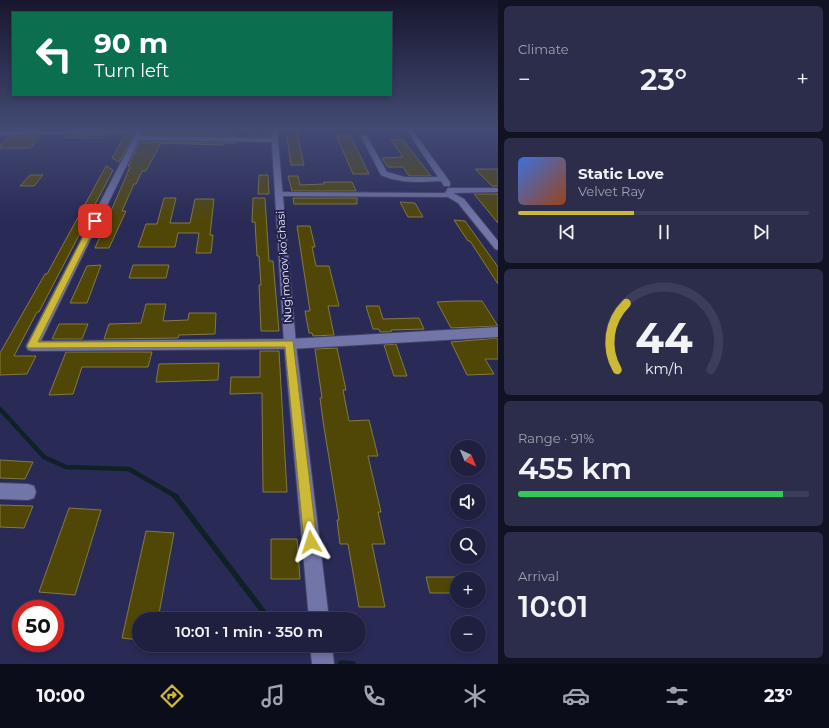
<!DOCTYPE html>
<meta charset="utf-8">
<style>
:root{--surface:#1f2040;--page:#2c2d4b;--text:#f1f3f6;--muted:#a1a3b1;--line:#3c3e59;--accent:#cdb938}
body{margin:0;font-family:Montserrat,sans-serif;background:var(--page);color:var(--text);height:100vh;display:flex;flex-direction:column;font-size:15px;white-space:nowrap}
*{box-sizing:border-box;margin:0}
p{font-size:13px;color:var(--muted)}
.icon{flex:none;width:22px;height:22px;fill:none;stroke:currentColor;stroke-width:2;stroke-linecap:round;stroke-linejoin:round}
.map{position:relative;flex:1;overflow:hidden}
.panel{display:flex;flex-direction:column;gap:6px;padding:6px;background:#111223;width:331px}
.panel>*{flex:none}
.banner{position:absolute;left:12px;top:12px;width:380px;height:84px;border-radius:0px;box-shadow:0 2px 6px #0003,0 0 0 1px var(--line);background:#0b6e4f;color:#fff;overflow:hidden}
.needle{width:26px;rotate:136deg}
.tools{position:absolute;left:450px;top:440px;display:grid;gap:8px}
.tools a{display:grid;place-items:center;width:36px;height:36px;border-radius:50%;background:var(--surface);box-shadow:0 2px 6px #0003,0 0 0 1px var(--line);font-size:20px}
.speed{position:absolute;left:12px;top:600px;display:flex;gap:8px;font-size:20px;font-weight:700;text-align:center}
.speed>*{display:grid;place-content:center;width:52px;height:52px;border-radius:50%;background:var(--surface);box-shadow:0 2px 6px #0003,0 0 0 1px var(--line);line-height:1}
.speed .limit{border:6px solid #d22;background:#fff;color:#111}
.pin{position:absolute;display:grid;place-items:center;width:34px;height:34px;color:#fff;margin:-17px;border-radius:8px;box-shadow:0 2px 6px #0006}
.me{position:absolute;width:44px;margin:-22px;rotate:354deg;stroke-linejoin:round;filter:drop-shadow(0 0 3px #0008)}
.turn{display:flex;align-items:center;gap:14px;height:84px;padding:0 16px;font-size:18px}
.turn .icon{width:52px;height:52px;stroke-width:2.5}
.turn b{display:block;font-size:28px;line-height:34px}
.big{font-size:30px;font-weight:600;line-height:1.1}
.panel .widget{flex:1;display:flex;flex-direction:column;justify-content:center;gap:6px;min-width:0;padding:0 14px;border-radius:6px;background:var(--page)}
.panel .dial{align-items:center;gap:0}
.dial svg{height:104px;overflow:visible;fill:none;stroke:var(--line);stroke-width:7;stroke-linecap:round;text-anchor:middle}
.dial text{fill:var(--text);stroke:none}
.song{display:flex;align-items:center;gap:12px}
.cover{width:48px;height:48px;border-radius:6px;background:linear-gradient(135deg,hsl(220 70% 55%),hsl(20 70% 35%))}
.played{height:4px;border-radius:2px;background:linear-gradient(90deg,var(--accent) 40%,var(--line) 40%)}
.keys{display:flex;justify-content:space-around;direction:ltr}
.heat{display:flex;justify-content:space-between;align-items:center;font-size:22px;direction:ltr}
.charge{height:6px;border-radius:3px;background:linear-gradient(90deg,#34c759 91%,var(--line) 0)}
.trip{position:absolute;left:132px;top:612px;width:234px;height:40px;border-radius:20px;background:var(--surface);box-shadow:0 2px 6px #0003,0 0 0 1px var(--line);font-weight:600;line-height:40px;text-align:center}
.tab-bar{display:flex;height:64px;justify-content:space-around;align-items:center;background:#0c0d1a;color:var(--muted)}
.tab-bar .icon{width:28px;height:28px}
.tab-bar .current{color:var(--accent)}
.tab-bar b{font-size:18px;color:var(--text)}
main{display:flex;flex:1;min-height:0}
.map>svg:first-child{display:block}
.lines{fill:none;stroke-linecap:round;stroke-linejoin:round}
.stream-far1{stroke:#0f2026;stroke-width:4.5}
.stream{stroke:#0f2026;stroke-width:5.5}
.building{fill:#504707;stroke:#837a41}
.street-casing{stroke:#434264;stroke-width:2}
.secondary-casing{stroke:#434264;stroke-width:2}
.street{fill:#7175a8;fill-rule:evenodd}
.secondary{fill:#7175a8;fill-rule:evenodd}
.route{fill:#cdb938;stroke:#857824}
.labels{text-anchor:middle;stroke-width:4;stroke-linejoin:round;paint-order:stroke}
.street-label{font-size:11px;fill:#edeffb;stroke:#20204b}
</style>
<main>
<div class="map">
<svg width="498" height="664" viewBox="0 0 498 664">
<rect width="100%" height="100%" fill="#292a56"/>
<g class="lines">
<path class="stream-far1" d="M0,409l44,48 22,10 63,2 48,28"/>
<path class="stream" d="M175,496l94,123
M288,645l3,3
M341,663l12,1"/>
</g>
<path class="building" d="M142,129h6l-2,4 90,-1v4l-93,-1 1,-4z
M257,129h10l1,7h-18v-4h8z
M286,130h10l8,35h-13z
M106,135l-2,3h-40l3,-2z
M125,135h9l-15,27 -7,-4z
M336,135h14l19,39h-16z
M10,136h31l-11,12h-30v-2z
M391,140h12l28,36h-22l-6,-9h-15l-6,-9 21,-1z
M140,142l96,1h-12v2l-63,-2 -15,28h-4l-6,13h-2l-12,27h4l-17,37h-14l35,-81 -2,-1z
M106,166l7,4 -74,142h-2l-23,44h22l-9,18 -27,1v-22l45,-79h2z
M475,169h23v17h-6z
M30,175h13l-9,11h-14z
M259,175h9l1,19h-11z
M288,176h10l2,9 24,-1v-2h28l4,9h-64z
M474,194h24v29z
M164,198h12l-6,25h20l5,-24h19l-4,36h3l-2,18h-15l3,-20h-21l-3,14h-37l8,-23h11z
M253,198h12l4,63h4l6,70h-18l-2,-46h2l-2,-29h-2l-2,-34h-3z
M293,198h64v6h-63z
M400,202l15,1 8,14h-15z
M454,220l11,1 33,46v17l-28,-43h-2z
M297,226h13l5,21h-3l4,19h13l10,40h-11l6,29 -21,1 -1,-3h-3l-4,-22h5z
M101,265l-14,38h-17l17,-37z
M133,265h36l-3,13h-37z
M457,301h25l16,25 -47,2 -14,-26z
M146,304h20l-3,17 25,-1 1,-7h27l-1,21 -36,1 -1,3 -74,1 5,-15 32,-1z
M366,306h13l4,13 36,-1 5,11 -33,1v2h-11l-1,-3h-6z
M59,324h29l-6,15h-30z
M498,338v21h-13l9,15 -27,1 -16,-33z
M396,344l11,32h-13l-10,-31z
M337,348l9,42h-3l6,31 20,-1 9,36h-10l13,56h-3l7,32h-13l13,63h-26l-11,-63h-8l-3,-24h2l-16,-99 -3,-23h2l-7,-49z
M260,351h19l8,141h-24l-1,-99 -32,1 1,-17h29z
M66,352h86l-4,15h-66l-9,27 -24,1z
M219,363l-1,17 -62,2 3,-18z
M0,460l33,2 -8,17 -25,-1z
M0,505l33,1 -9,22 -24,-1z
M69,508l32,2 -26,85 -36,-3z
M146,531l28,2 -16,86h-19v21l-17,-2z
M271,539h26l3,40h-29z
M426,577h31v16h-27z"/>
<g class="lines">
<g class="street-casing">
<path id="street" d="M140,129l3,2 -2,5 134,2 3,2 -3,2 -136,-2 -98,201 249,-2 208,-12v10l-208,12 -258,2 -4,-1 -2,-4 110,-213 -136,2v-4z
M492,129h6v4z
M411,130l2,1 37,51v4h-6l-3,-5c-20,1 -40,3 -60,-6l-20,-39 5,-1 21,37 18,5h33l-30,-45z
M448,188h50v4l-45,1 11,6 34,42v9l-3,-1 -37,-46 -10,-6 -169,-1 -4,-2 4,-2 166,1z
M0,483l28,1 6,2 2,6 -2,6 -6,2 -28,-1z"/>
</g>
<g class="secondary-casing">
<path id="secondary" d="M271,129h6l19,215 33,275h-20l-25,-275z
M310,645h22l2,19h-22z"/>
</g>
<use href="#street" class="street"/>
<use href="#secondary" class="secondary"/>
</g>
<linearGradient id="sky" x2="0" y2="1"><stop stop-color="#17172f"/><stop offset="0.58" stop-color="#434a73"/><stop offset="1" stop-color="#434a73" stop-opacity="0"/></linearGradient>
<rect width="498" height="222" fill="url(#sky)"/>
<path class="route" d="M92,219l6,2 -60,121 255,-1 24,201 -2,5 -4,2 -5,-2 -2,-5 -19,-195 -257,1 -1,-2z"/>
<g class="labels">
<g class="street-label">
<text transform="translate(284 267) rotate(-94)" y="4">Nugʻmonov koʻchasi</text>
</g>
</g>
</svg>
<div class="tools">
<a><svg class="needle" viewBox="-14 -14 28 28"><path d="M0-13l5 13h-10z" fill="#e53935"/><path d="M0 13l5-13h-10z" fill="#a1a3b1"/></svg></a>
<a><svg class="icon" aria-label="sound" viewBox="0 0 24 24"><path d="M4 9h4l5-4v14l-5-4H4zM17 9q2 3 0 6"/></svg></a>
<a><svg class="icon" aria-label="search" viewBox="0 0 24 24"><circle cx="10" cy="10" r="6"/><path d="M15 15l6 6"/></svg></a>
<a>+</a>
<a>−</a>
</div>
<div class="speed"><div class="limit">50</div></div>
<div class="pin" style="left:95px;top:221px;background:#d93025"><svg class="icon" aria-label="arrive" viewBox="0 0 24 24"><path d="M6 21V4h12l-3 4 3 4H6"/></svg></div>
<svg class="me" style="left:311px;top:542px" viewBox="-20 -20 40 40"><path d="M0-17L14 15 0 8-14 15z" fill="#cdb938" stroke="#fff" stroke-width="4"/></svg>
<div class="trip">10:01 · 1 min · 350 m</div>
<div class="banner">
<div class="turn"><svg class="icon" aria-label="left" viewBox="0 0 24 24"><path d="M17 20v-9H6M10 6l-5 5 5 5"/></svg><div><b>90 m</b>Turn left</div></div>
</div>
</div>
<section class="panel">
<div class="widget"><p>Climate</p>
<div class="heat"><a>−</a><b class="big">23°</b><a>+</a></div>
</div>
<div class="widget">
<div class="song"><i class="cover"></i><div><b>Static Love</b><p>Velvet Ray</p></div></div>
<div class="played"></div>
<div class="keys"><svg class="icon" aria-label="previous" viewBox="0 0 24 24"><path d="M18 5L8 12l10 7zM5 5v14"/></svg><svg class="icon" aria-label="pause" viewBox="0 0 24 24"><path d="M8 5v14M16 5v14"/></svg><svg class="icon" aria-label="next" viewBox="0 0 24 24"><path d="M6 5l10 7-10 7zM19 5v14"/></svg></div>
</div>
<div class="widget dial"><svg viewBox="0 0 100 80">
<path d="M14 69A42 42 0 1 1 86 69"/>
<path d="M14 69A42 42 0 0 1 21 18" stroke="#cdb938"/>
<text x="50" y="56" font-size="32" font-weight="700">44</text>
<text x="50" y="72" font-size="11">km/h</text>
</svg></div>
<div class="widget"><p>Range · 91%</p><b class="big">455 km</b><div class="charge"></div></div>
<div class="widget"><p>Arrival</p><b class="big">10:01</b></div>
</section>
</main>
<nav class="tab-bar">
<b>10:00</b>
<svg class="icon current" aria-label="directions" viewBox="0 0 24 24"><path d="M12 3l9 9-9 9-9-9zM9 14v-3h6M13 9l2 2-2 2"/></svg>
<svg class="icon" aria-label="music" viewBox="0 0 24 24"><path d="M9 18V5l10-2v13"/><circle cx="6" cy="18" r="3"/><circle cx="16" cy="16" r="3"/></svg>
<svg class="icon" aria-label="phone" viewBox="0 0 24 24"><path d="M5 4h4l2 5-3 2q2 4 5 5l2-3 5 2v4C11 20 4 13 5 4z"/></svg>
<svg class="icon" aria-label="climate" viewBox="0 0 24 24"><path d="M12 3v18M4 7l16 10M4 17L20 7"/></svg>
<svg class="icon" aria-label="car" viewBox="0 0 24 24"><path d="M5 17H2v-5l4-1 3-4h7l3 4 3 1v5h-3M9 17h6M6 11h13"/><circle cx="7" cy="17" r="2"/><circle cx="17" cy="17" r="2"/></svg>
<svg class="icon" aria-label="filters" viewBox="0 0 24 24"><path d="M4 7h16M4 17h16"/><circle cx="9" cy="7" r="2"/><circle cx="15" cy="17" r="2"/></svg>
<b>23°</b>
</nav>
